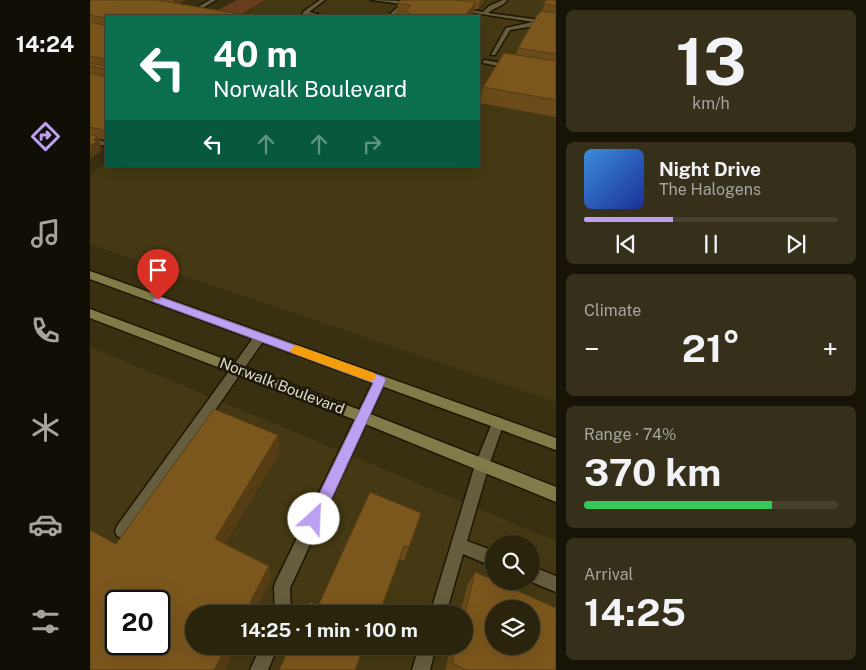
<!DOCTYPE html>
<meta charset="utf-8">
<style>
:root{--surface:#2a240d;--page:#36301b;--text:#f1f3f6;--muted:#a5a49d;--line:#46412e;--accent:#bca0f2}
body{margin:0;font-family:"Public Sans",sans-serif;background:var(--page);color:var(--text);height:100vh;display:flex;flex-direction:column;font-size:19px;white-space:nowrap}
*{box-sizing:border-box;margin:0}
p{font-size:16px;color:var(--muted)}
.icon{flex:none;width:28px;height:28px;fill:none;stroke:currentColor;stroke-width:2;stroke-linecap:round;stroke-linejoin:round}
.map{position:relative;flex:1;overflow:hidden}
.panel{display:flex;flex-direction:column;gap:10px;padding:10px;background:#171407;width:310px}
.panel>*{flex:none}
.banner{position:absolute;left:15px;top:15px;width:375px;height:152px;border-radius:0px;box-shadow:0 5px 20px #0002,0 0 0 1px var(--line);background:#0b6e4f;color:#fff;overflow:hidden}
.tools{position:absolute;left:395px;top:535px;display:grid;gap:10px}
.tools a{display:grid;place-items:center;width:55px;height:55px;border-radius:50%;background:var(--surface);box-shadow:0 5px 20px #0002,0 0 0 1px var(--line);font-size:25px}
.speed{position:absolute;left:15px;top:590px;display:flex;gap:10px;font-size:25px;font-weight:700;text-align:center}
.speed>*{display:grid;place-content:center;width:65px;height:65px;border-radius:50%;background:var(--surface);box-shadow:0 5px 20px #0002,0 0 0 1px var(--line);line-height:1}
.speed .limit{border:2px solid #111;border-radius:8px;background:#fff;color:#111}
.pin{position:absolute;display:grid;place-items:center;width:42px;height:42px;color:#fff;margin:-51px -21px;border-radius:50% 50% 50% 0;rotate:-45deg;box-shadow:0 0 5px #0007}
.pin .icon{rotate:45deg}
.me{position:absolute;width:55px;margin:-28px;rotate:25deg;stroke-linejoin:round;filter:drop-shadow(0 0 4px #0008)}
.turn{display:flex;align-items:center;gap:18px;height:105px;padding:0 25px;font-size:22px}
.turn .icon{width:65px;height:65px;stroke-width:2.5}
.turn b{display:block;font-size:35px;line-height:42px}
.lanes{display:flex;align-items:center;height:48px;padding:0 25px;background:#0003;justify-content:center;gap:25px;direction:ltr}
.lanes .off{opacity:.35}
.big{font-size:38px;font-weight:700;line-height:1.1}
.panel .widget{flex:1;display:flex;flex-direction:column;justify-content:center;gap:8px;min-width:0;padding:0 18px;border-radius:8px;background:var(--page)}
.panel .dial{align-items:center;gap:0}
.dial b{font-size:65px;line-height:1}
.song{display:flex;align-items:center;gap:15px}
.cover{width:60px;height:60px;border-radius:8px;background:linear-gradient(135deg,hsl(210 70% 55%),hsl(230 70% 35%))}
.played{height:5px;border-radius:2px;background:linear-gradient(90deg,var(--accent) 35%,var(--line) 35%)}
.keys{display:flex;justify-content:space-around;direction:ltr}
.heat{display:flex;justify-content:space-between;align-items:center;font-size:28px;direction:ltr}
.charge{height:8px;border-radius:4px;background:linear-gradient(90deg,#34c759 74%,var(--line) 0)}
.trip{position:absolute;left:95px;top:605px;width:288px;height:50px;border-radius:25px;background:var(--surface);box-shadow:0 5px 20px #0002,0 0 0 1px var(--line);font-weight:700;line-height:50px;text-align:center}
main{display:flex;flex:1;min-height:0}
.tab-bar{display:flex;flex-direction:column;width:90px;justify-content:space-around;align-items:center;background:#110e05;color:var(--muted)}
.tab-bar .icon{width:35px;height:35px}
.tab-bar .active{color:var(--accent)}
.tab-bar b{font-size:22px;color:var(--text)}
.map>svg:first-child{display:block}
.built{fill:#443912;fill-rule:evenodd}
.green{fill:#693e1e}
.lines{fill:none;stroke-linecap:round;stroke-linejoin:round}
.lane-casing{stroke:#1f1700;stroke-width:3}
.secondary-casing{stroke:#1f1700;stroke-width:3}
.lane{fill:#665d3e;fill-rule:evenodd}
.secondary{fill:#807c49;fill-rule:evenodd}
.wall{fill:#6b4b19}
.shaded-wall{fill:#573d14}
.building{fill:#7c571d;stroke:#573d14;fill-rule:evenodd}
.route{fill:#bca0f2;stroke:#7a689d}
.slow{fill:#f59e0b}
.labels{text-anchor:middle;stroke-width:5;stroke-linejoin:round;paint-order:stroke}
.street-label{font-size:15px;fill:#e1dcca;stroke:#1c180b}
</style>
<main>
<nav class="tab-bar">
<b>14:24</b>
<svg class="icon active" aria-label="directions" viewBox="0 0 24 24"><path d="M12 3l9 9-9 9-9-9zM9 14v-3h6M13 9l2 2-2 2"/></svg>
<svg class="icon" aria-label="music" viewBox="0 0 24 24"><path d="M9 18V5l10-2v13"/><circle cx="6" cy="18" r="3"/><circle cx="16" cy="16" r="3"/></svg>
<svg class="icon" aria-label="phone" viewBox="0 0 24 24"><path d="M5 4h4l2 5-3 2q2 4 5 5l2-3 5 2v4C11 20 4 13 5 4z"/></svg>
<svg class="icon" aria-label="climate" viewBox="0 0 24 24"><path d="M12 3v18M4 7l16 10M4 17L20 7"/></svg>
<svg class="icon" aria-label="car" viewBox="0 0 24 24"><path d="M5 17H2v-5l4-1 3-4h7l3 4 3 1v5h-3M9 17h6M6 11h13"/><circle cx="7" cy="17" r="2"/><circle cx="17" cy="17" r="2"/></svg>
<svg class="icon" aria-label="filters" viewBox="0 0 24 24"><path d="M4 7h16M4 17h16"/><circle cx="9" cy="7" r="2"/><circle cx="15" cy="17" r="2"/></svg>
</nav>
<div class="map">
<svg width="466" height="670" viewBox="0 0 466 670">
<rect width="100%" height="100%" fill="#383011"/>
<path class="built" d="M177,0h144l69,10 8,-10h68v402l-466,-158v-69l16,-12v3h373v-150h-238z
M0,347l466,194v129h-466zM404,544h37v37h-37zM26,601h43v43h-43zM404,609h37v37h-37zM104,614h270v32h-270z"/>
<path class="green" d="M147,0h28l-26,16 -24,-4z"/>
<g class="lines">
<g class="lane-casing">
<path id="lane" d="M120,0h6l-15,9 -5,-1z
M230,0h5l-16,12 16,4 -22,-2v-2z
M281,0l34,1 11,3 -10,1 -13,11h-5l13,-12z
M413,0h4c-4,7 -13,7 -19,13l68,9v4l-18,-3 -3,3 -25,4 -15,25h-4l15,-27 27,-6 -77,-12 3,-2 24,4 6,-6z
M395,60l27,5 3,2 -3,2 -29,-6v-2z
M0,138l16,4v4l-16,-4z
M170,333l6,4 -2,3 -137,196 -5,2 -5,-2 -2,-5 2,-5 139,-192z
M290,375l4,2 2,3 -96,208 1,26h-16l-1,-27 2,-6 98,-201 2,-3z
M408,417l5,2 1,4 -15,42 -22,76 27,10v16l-31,-13 -17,60h-16l45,-149 17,-42 1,-4z
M441,566l25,10v16l-27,-11h2z
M171,646h17l-10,24h-18z
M329,646h17l-6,24h-18z"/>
</g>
<g class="secondary-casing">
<path id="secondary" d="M0,271l466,167v12l-466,-171z
M0,309l278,104 188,74v15l-198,-81 -268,-103z"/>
</g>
<use href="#lane" class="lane"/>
<use href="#secondary" class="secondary"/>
</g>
<path class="wall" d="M0,0h95l-7,4 -72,12v124l-7,-1 2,8 -1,1 1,3 -11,8z
M311,0h84l-1,2 -6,7h-3l-2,7h-77l2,-13z
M466,0v117l-76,-14 3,-16 33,-32 2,-7 24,-36 2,-8z
M331,513l-17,48 -4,-2 -82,47z
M385,572l81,98h-111l6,-24h13v-32h-4l8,-30z"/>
<path class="shaded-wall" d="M83,0h12l-11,5z
M390,0h5l-1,2 -6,7z
M386,2l-3,14h-8z
M8,137l3,10 -1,1 1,3 -11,8v-13l3,-6z
M188,435l2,17 -60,100 -5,-13z
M331,513l-4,15 -13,33 5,-14z
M314,546l-4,13 -20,55h-1z
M179,566l3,12 -18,36h-10z
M137,646h10l-12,24h-11z
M274,646h1l-9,24h-1z"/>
<path class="building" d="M0,0h67l94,16h-145v115l-1,1 -2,-2 -13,-3v-54l13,3 2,-1v-6l-15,-3v-3l14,3v-7l-14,-3v-34l13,3 3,-2 -1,-5 -15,-3z
M311,0h55l20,2 -11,14h-59l4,-3 -5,-1 6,-7 -13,-2z
M456,0h10v6l-12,-2z
M452,11l14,2v41l-38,-6 20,-34z
M414,53l52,8v39l-73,-13z
M0,134l8,3 -5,3 5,1 -8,5z
M124,409l64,26 -63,104 54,27 -25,48h-50v32h33l-13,24h-124v-140l26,14zM26,601h43v43h-43z
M280,492l51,21 -12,34 -5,-1 -25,68h-74l5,-12 8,4z
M385,572l19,8v1h2l60,27v62h-90l-14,-7 4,-17h8v-29zM404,609h37v37h-37z
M200,646h74l-9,24h-76z"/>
<path class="route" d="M68,296l226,81 2,3 -66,144 -6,2 -5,-2 -2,-5 66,-136 -219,-81 -2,-2z"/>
<path class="slow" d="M206,345l78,28 2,3 -2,4 -5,1 -77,-28 -2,-3z"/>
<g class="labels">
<g class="street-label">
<text transform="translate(192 386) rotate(21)" y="5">Norwalk Boulevard</text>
</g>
</g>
</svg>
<div class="tools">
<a><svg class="icon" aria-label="search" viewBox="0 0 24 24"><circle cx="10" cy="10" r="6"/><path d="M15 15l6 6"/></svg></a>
<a><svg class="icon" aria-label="layers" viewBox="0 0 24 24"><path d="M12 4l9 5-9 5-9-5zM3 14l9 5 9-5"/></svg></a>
</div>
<div class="speed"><div class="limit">20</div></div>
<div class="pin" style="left:68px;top:300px;background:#d93025"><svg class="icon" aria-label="arrive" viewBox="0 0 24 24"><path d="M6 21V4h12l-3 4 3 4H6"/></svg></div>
<svg class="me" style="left:224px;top:519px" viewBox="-20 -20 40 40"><circle r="19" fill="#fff"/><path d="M0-13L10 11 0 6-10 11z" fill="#bca0f2"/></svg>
<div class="trip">14:25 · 1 min · 100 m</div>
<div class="banner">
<div class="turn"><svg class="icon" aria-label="left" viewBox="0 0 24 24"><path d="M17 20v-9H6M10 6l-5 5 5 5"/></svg><div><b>40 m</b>Norwalk Boulevard</div></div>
<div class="lanes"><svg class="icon" aria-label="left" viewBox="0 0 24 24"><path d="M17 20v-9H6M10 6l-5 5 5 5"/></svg><svg class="icon off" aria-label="ahead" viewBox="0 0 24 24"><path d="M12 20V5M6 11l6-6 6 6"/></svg><svg class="icon off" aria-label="ahead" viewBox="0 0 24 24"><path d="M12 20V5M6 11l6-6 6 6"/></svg><svg class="icon off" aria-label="right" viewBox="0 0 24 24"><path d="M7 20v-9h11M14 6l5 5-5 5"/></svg></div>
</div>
</div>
<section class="panel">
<div class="widget dial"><b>13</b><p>km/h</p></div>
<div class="widget">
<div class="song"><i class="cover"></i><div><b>Night Drive</b><p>The Halogens</p></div></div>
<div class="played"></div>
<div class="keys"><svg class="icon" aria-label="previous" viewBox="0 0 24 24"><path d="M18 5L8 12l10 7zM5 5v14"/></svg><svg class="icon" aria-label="pause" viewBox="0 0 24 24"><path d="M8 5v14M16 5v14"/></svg><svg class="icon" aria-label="next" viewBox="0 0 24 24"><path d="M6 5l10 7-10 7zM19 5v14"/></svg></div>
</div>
<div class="widget"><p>Climate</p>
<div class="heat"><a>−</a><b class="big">21°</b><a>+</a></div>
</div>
<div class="widget"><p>Range · 74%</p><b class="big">370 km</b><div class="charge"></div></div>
<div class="widget"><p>Arrival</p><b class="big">14:25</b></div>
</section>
</main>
